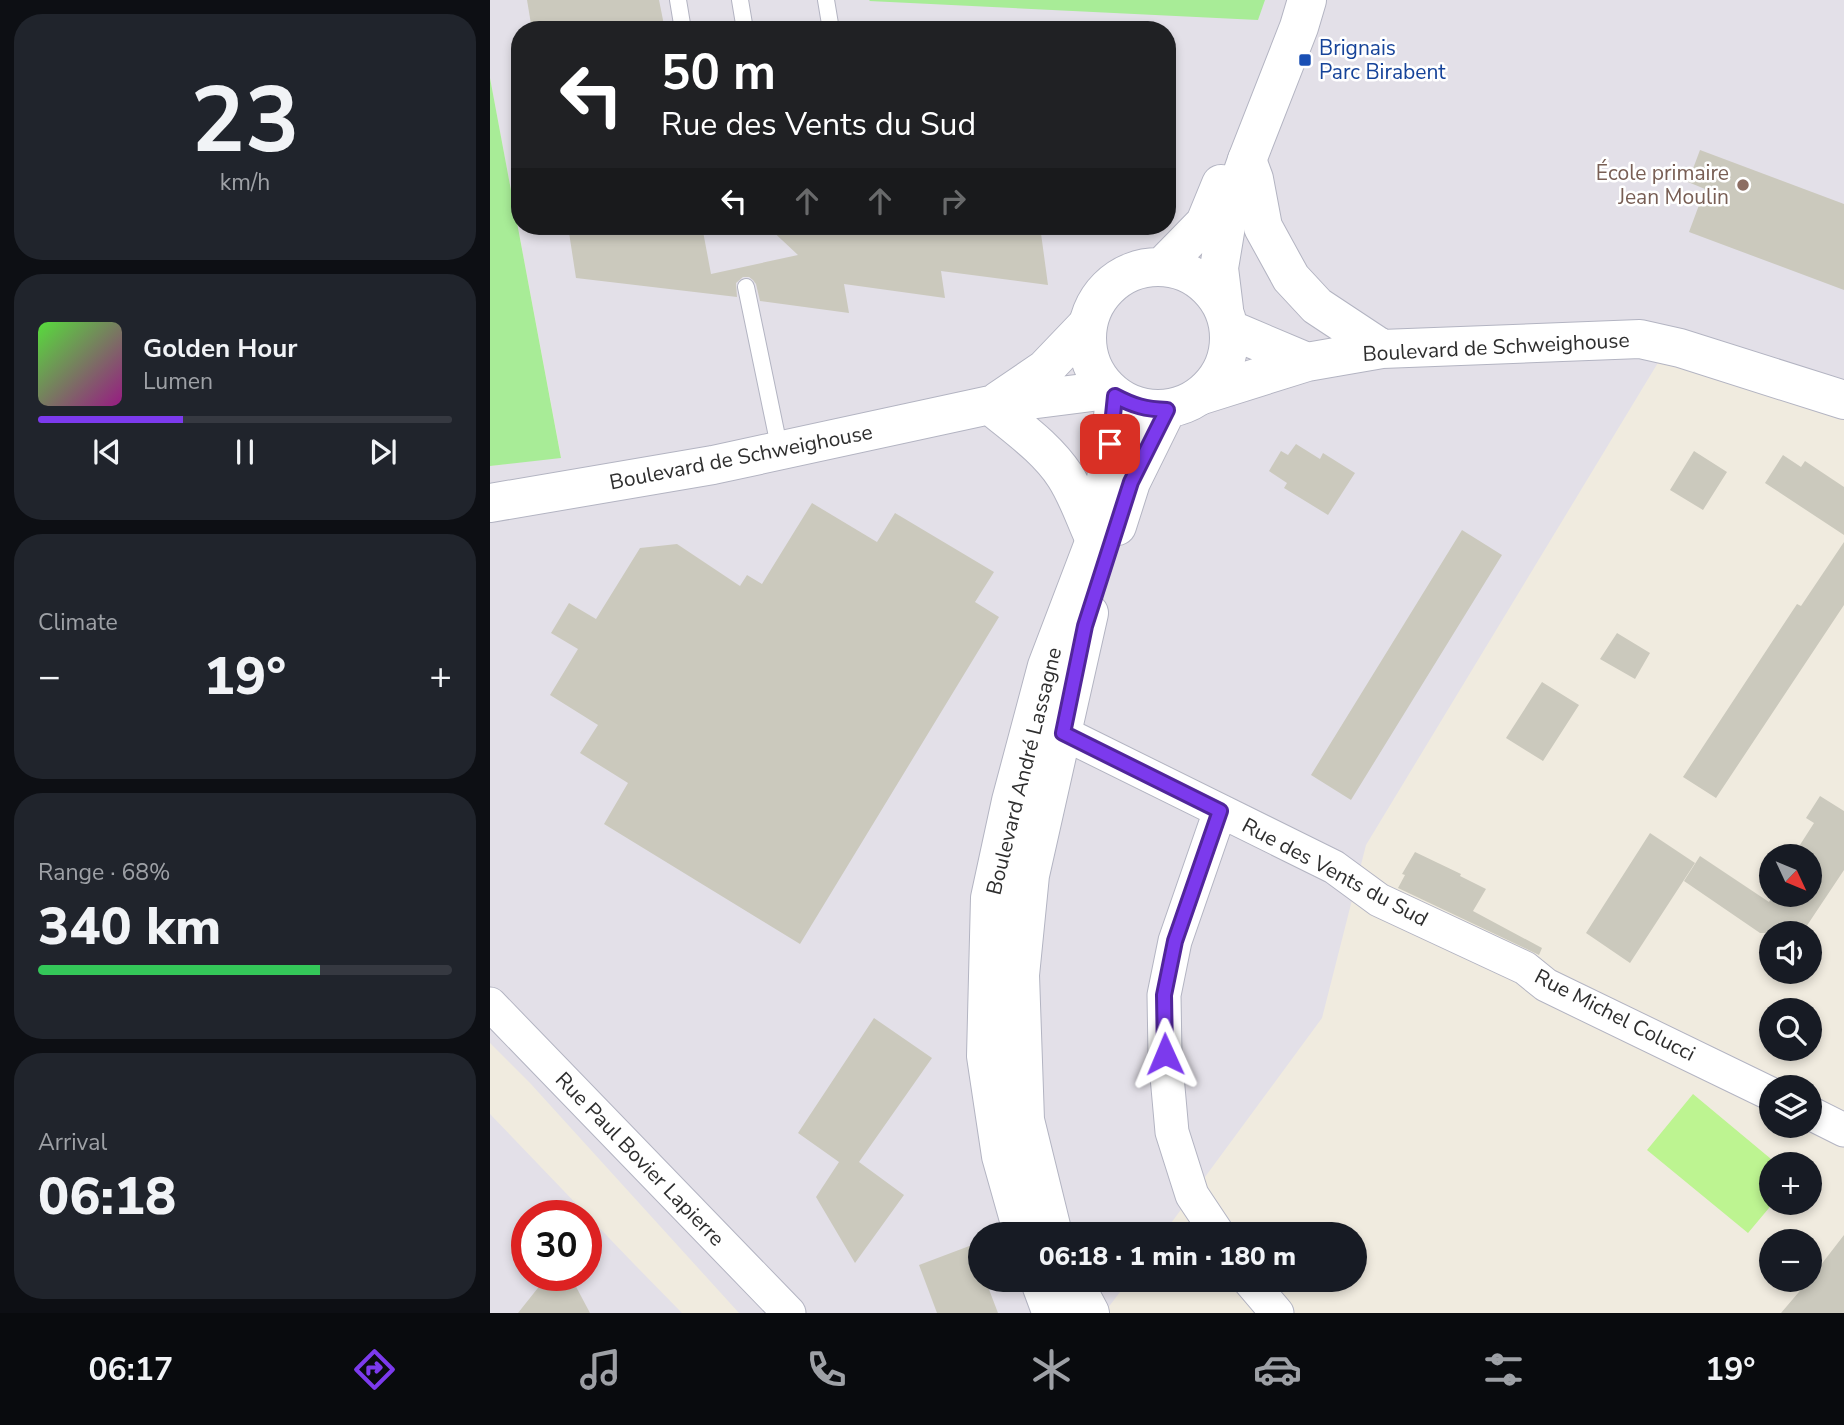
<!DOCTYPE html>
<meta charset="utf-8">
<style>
:root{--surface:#171b24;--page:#20242c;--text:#f1f3f6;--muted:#9ea1a6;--line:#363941;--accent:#7c3aed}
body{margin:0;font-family:"Nunito Sans",sans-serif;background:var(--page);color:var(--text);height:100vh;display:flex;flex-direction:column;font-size:26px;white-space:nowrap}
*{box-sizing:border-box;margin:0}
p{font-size:23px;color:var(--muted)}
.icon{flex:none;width:38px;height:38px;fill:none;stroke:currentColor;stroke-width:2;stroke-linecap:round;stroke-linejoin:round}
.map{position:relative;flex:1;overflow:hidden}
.panel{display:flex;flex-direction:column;gap:14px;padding:14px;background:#0d0f14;width:490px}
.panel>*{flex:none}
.top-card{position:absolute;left:21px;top:21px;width:665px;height:214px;border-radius:28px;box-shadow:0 4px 10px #0003;background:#202124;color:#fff;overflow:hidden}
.needle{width:46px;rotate:134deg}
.controls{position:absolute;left:1269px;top:844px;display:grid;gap:14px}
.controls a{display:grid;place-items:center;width:63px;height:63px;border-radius:50%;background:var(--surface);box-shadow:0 4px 10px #0003;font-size:35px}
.speed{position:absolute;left:21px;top:1200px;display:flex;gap:14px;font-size:35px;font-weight:700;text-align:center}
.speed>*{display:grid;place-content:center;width:91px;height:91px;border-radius:50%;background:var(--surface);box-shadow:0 4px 10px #0003;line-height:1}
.speed .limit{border:10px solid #d22;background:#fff;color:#111}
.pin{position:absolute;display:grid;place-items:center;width:60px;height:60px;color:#fff;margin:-30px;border-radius:14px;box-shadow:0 4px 10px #0006}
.me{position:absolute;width:77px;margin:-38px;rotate:359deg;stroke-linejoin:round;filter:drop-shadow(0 0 5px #0008)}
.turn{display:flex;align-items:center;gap:24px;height:147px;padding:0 35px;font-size:32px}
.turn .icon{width:91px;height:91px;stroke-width:2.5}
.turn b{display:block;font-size:49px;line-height:60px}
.lanes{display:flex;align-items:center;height:66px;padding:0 35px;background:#0003;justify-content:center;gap:35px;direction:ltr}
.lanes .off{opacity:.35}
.big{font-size:52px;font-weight:800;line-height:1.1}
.panel .tile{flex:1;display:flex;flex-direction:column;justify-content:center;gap:10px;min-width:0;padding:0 24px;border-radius:28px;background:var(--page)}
.panel .dial{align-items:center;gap:0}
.dial b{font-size:91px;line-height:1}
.song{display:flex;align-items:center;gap:21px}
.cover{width:84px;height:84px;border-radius:10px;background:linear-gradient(135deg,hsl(110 70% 55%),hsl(310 70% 35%))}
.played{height:7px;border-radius:4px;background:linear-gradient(90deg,var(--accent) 35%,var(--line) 35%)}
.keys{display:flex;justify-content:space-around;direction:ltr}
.heat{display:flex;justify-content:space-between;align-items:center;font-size:38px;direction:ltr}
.charge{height:10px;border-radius:5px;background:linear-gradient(90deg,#34c759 68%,var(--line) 0)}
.trip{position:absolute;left:478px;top:1222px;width:399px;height:70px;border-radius:35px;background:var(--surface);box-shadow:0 4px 10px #0003;font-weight:800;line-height:70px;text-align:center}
.dock{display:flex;height:112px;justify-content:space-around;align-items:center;background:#090b0e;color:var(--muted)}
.dock .icon{width:49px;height:49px}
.dock .on{color:var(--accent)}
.dock b{font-size:32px;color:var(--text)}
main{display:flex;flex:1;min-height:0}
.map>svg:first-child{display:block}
.industrial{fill:#e3e0e8;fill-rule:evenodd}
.green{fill:#a8ec97}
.pitch{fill:#bdf491}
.building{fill:#cbc9bd}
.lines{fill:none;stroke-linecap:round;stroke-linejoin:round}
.service-casing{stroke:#b3b4c2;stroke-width:18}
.minor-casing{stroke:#b3b4c2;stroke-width:35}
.tertiary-casing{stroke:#b3b4c2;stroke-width:40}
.secondary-casing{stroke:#b3b4c2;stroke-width:40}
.service{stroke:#fff;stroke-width:16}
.minor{stroke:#fff;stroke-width:33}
.tertiary{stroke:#fff;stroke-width:38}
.secondary{stroke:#fff;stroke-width:38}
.route-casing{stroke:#51269a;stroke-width:18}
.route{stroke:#7c3aed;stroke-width:12}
.transit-dot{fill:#1a4fb4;stroke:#fff;stroke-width:2.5}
.education-dot{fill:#8d6e63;stroke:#fff;stroke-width:2.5}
.labels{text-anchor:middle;stroke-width:5;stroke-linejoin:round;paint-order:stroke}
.transit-label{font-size:21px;fill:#164399;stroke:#fff;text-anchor:start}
.education-label{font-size:21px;fill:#785e54;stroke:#fff;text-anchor:end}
.street-label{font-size:21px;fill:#2e2e2e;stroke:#fff}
</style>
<main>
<section class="panel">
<div class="tile dial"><b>23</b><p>km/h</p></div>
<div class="tile">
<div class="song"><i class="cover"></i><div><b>Golden Hour</b><p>Lumen</p></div></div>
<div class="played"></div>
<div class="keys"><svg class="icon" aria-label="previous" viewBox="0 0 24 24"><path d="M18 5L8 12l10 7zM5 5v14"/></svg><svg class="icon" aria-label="pause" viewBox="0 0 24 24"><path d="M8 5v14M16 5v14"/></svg><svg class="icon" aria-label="next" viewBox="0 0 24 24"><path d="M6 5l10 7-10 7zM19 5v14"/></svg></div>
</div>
<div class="tile"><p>Climate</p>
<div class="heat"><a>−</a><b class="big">19°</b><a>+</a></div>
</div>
<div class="tile"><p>Range · 68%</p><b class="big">340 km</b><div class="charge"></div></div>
<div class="tile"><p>Arrival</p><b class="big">06:18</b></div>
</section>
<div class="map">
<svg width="1354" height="1313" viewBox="0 0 1354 1313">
<rect width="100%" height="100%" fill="#f0ebdf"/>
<path class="industrial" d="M0,0h1354v381l-165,-53 -313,517 -44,173 -159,216h-183v45h150l-26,34h-365l-209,-230 -40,-40v-577l71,-9 -71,-379zM30,30h647v196h-647z
M0,1114l144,150 48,49h-192zM37,1216h59v60h-59z"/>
<path class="green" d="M380,0h395l-7,20 -389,-19z
M0,78l71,380 -71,8z"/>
<path class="pitch" d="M1203,1094l84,70h-6v38h3l-26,31 -101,-83z"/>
<path class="building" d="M37,0h132l6,30h-133z
M1210,150l144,54v86l-155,-58 16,-43 -17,-7z
M78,226h134l9,48 87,-19 -31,-29h273l8,59 -107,-14 4,27 -101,-14 5,29 -89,-12 -4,-17 -3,-4 -4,-3h-6l-7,6 1,14 -161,-19z
M806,444l24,15 3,-6 32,20 -27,42 -44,-27 3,-5 -18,-12 12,-20 7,4z
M1204,451l33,21 -24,38 -33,-20z
M1293,455l18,12 4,-6 39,26v48l-79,-52z
M322,503l65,39 18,-29 99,59 -19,30 24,15 -199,327 -196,-120 24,-41 -48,-30 18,-28 -48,-30 28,-46 -27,-16 18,-30 27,16 44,-71 37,-4 63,42 7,-11 15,9z
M972,530l40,25 -151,245 -40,-25z
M1354,542v63l-128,193 -33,-21 114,-173 4,2z
M1127,633l33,20 -15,26 -35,-20z
M1052,682l37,23 -36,56 -37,-23z
M1330,796l24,15v59l-42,63h-42l-76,-52 16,-25 69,46 5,-8h36v-38h-10l3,-5 -5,-3 16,-25 -8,-5z
M1160,833l45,30 -65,100 -44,-30z
M925,852l46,22 -1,2 26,13 -13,22 69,37 -3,7 -141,-67 7,-13 -3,-1z
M384,1018l58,40 -73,104 45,33 -49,68 -39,-66 23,-35 -41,-29z
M1354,1235v78h-63l29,-34z
M482,1245l8,20v14h5l13,34h-61l-18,-48z
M55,1279l28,2 17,32h-72z"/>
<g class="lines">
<g class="service-casing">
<path id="service" d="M188,0l5,30
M250,0l5,30
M336,0l5,30
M256,287l34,164"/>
</g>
<g class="minor-casing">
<path id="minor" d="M573,733l271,134 45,33 146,68 21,17 225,109
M0,1004l299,309
M1320,1113l34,17
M728,1234l-26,-39 -20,-63 -7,-78 -1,-59 11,-54 45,-130
M758,1279l29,34"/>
</g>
<g class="tertiary-casing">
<path id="tertiary" d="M757,160l7,19 9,48 28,51 26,28 65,43
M739,329l78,33
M712,395l105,-33 75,-13 258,-10 40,9 164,52
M508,401l47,-32 43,-45
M500,405c26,22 56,42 75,71 13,20 20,43 30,64
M0,503l223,-38 277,-60 118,-15"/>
</g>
<g class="secondary-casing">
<path id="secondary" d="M597 338a71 71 0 1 1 142 0a71 71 0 1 1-142 0Z
M672,267l43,-44 16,-39
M734,309l-5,-41 9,-54 19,-54 52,-133 8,-27
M627,526l14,-44 36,-73
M533,1234l-22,-78 -15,-100 4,-158 21,-97 36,-135 48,-126 13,-73 7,-71
M563,1234l-28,-114 -5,-145 10,-100 59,-262
M549,1279l10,27 4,7
M582,1279l18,34"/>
</g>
<use href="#service" class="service"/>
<use href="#minor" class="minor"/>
<use href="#tertiary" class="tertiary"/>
<use href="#secondary" class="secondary"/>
</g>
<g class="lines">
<g class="route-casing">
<path id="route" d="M620,444l5,-48c19,10 30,13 52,14l-36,72 -46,144 -22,107 157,78 -45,130 -11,54 1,59"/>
</g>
<use href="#route" class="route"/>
</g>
<rect class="transit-dot" x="808" y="53" width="14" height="14" rx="3.5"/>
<circle class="education-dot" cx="1253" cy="185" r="7"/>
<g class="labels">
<g class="transit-label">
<text x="829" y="55">Brignais<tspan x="829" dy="24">Parc Birabent</tspan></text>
</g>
<g class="education-label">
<text x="1239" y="180">École primaire<tspan x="1239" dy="24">Jean Moulin</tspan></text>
</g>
<g class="street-label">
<text transform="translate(1006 347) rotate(-3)" y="7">Boulevard de Schweighouse</text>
<text transform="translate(251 457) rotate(-11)" y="7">Boulevard de Schweighouse</text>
<text transform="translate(534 771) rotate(-76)" y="7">Boulevard André Lassagne</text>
<text transform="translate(845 872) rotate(28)" y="7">Rue des Vents du Sud</text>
<text transform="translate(1125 1015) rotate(27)" y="7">Rue Michel Colucci</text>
<text transform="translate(150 1159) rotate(46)" y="7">Rue Paul Bovier Lapierre</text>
</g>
</g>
</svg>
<div class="controls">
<a><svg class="needle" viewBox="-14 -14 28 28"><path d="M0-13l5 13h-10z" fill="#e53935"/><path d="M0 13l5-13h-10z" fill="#9ea1a6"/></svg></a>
<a><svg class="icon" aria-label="sound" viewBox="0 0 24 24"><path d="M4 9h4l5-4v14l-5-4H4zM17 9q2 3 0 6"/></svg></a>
<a><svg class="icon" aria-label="search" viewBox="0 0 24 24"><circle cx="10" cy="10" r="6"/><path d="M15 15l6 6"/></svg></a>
<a><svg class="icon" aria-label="layers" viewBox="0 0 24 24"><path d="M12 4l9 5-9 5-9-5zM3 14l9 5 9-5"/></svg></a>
<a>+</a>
<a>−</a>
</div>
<div class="speed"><div class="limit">30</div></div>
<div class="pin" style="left:620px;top:444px;background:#d93025"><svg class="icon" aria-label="arrive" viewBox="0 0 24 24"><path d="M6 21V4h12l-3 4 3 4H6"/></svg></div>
<svg class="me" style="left:675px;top:1054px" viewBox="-20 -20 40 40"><path d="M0-17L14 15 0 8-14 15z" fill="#7c3aed" stroke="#fff" stroke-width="4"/></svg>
<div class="trip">06:18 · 1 min · 180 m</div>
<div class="top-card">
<div class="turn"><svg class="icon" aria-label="left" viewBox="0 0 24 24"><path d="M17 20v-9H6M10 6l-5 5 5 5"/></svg><div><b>50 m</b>Rue des Vents du Sud</div></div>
<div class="lanes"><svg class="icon" aria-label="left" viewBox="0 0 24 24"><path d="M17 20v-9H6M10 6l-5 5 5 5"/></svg><svg class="icon off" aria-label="ahead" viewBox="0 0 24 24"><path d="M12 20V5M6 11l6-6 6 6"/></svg><svg class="icon off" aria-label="ahead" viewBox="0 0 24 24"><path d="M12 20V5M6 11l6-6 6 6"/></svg><svg class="icon off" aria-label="right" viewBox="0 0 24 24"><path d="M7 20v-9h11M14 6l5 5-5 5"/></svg></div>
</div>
</div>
</main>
<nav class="dock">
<b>06:17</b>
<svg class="icon on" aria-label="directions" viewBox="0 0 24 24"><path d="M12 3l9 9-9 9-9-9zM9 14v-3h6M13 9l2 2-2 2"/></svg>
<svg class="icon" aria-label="music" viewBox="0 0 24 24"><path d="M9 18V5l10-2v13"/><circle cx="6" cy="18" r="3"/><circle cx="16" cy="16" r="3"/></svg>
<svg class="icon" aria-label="phone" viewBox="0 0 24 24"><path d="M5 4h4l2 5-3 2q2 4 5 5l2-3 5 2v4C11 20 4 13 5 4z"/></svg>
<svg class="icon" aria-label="climate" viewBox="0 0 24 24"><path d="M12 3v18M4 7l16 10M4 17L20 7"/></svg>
<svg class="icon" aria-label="car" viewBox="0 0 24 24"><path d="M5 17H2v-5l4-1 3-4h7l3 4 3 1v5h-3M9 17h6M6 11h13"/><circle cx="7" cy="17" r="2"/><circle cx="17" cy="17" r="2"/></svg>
<svg class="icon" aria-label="filters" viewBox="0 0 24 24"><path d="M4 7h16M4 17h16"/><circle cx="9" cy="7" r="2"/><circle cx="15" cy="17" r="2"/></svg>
<b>19°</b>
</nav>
